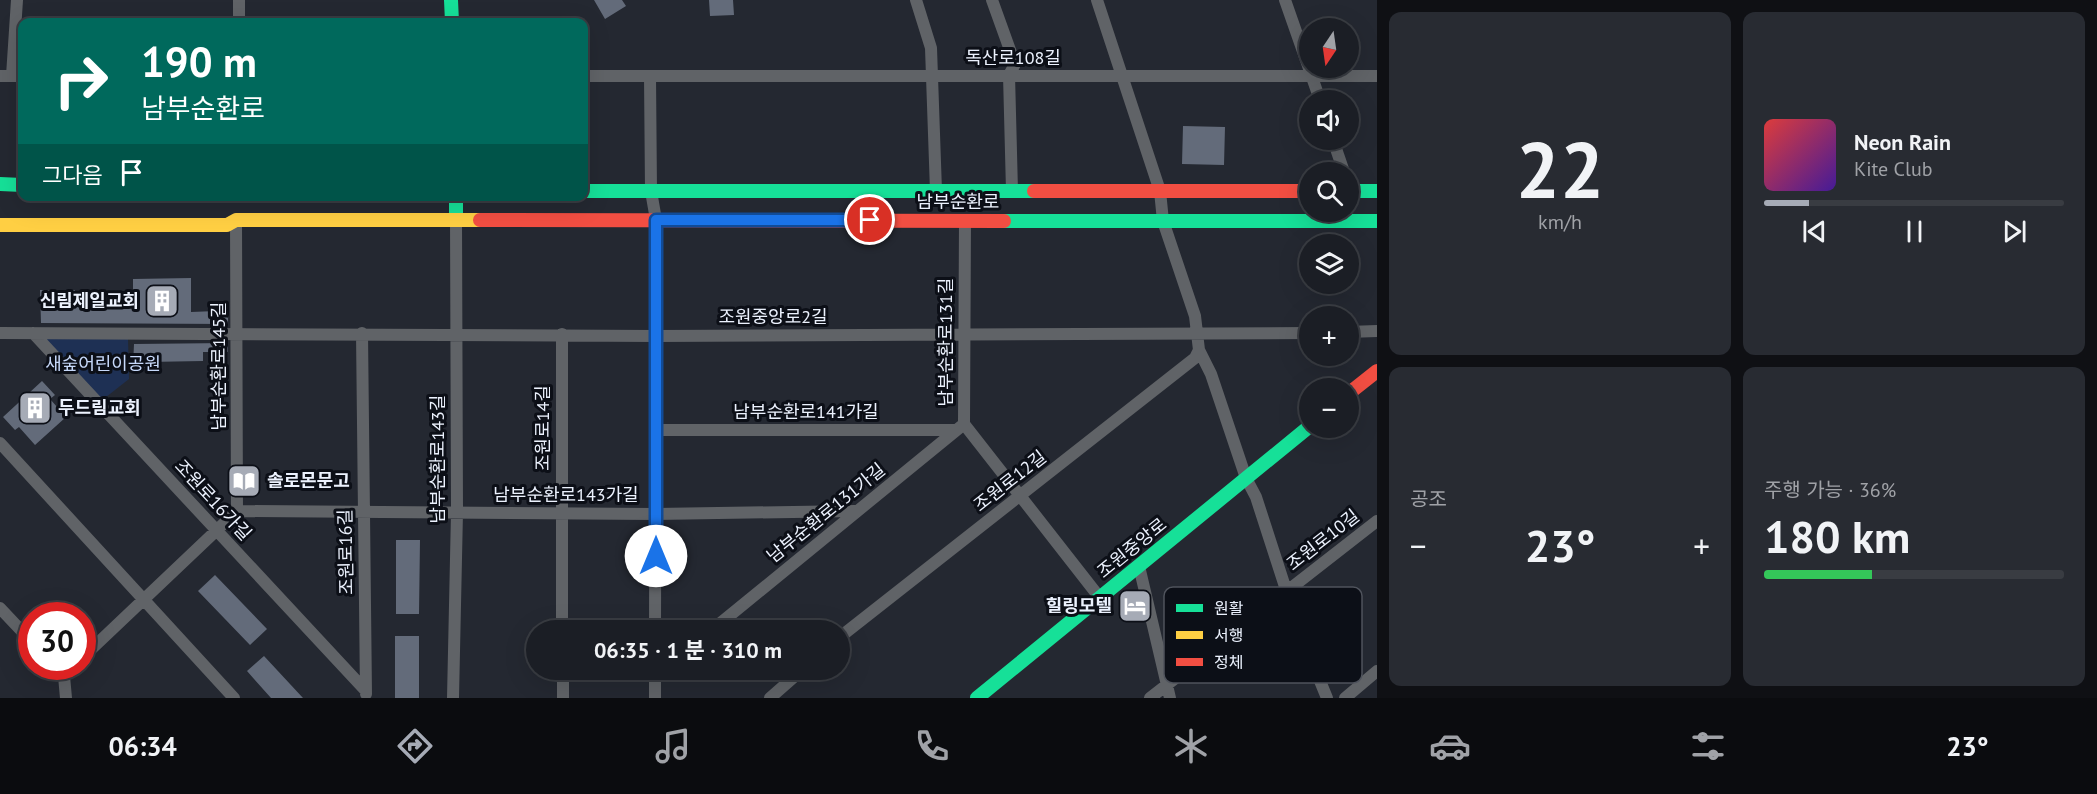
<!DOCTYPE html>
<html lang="ko">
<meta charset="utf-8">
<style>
:root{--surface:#1b1e25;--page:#282b32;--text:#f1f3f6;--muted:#a0a2a7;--line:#393c42;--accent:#a6abb6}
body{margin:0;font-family:"PT Sans","Noto Sans KR",sans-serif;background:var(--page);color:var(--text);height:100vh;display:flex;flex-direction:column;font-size:22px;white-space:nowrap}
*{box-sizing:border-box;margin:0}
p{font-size:20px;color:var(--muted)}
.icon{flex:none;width:33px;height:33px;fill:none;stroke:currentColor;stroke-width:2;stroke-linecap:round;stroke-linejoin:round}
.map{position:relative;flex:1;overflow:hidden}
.side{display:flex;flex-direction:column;gap:12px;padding:12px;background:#0f1014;width:720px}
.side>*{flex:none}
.hud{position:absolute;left:18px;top:18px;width:570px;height:183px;border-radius:12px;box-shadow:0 6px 24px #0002,0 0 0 2px var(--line);background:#00695c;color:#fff;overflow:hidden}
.needle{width:39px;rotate:193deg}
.controls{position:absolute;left:1299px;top:18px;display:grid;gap:12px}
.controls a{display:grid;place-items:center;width:60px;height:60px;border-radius:50%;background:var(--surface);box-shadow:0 6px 24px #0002,0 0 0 2px var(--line);font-size:30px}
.speed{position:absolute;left:18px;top:602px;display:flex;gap:12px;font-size:30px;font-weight:700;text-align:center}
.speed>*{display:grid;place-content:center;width:78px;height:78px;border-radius:50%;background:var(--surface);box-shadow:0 6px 24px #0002,0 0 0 2px var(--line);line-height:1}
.speed .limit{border:9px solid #d22;background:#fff;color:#111}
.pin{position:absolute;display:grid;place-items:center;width:51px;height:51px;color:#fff;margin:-26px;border:3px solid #fff;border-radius:50%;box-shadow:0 2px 6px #0007}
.me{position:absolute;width:66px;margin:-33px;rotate:0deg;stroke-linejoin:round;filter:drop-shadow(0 0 4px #0008)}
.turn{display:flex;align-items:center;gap:21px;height:126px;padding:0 24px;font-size:27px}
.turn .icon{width:78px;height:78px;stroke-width:2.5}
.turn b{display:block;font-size:42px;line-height:51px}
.then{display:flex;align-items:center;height:57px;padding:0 24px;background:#0003;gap:12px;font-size:22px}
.big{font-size:45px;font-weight:700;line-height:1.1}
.side .tile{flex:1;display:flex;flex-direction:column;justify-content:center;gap:9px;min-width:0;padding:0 21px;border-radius:12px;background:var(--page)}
.side .dial{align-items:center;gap:0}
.dial b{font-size:78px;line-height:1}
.song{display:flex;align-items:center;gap:18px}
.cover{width:72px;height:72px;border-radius:9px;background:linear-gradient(135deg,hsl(0 70% 55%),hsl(260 70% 35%))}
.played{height:6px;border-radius:3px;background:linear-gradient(90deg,var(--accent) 15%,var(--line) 15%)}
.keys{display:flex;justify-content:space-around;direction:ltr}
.heat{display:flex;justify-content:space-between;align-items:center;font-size:33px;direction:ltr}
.charge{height:9px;border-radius:4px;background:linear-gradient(90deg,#34c759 36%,var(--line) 0)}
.side .tiles{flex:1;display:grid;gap:12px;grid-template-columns:repeat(2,1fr)}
.trip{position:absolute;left:526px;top:620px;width:324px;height:60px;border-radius:30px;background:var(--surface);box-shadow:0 6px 24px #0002,0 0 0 2px var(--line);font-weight:700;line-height:60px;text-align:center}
.dock{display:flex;height:96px;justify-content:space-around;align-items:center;background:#0b0c0f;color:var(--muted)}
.dock .icon{width:42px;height:42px}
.dock .active{color:var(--accent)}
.dock b{font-size:27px;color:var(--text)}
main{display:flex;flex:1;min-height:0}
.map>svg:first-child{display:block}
.green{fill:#1e3054}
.building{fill:#636b7a}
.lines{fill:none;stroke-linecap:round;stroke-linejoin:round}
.street{stroke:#606367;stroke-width:12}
.fast{stroke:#16e098;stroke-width:14}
.slow{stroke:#ffcf43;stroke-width:14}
.jam{stroke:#f24e42;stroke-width:14}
.route-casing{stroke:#114b97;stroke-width:15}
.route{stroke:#1a73e8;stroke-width:10}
.labels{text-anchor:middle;stroke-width:6;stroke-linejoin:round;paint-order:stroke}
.street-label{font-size:18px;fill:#ecf2fe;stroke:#0c0f17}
.poi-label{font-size:18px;font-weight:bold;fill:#ecf2fe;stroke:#0c0f17;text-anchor:end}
.park-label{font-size:18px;fill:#c7d9fa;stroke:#0c0f17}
.key{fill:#0c0f17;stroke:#4f535c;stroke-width:1.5}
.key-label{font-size:16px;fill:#ecf2fe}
</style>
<main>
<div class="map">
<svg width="1377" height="698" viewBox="0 0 1377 698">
<rect width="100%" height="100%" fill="#242831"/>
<path class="green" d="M40,336l88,2 1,41 -28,22z"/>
<path class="building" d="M594,0h28l4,6 -21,13z
M709,0h24l1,15 -24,1z
M1183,126l42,1 -1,38 -42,-1z
M191,278v34l25,-1 12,7v6l-187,-1 -1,-33h35l1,17h33v-11l24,1v-18z
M228,343v9h-25v9l-55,1v6l-15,-1 1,-23z
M42,381l13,14 -5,4 16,18 -31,28 -16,-18 -4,3 -12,-13z
M396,540h24l-1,74h-23z
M215,575l52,54 -17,16 -52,-54z
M395,636h24v62h-24z
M264,656l39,42h-32l-24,-27z"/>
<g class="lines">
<path class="street" d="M916,0l15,48 5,143
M992,0l23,64 -6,11 3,116
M1097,0l63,191 3,30 32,95 4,34 12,24 35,104 10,19 42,130 29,71
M1285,0l35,100
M239,22v-22
M0,76h22
M12,76l5,-76
M584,76h793
M650,76l1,115 5,29 -1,410
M1333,140l11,32
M236,220l1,291
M965,220l-1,204 136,174
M1348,332l29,-1
M0,333l656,3 654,-3
M33,333l333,358
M362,333l4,361
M562,334v296
M656,430h300
M0,443l234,255
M1139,566l31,132
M0,608l32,34
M712,630l252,-206
M840,637l355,-279 4,-8
M82,658l155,-147 419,3 199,-3
M54,666l10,10 2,22
M563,669v29
M64,676l10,-10
M453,698l4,-186 -1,-293
M655,698v-29
M770,698l33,-29
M1150,698l227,-177
M1345,698l32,-27"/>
<path class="fast" d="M451,0l1,22
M0,184l22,1
M584,191h450
M1348,191h29
M456,196v23
M1004,221h373
M977,698l333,-272"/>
<path class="slow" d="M0,225h227l9,-5h244"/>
<path class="jam" d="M1034,191h276
M480,220l524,1
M1348,394l29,-23"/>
</g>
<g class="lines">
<g class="route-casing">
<path id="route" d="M656,556v-336h214"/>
</g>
<use href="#route" class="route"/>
</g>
<defs>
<g id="building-square" transform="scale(1.725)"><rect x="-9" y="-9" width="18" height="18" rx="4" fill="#a6abb6" stroke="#0c0f17"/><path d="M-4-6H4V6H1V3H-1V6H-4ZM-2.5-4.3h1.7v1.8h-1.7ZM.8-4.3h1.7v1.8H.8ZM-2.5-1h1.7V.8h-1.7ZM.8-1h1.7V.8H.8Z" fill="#fff"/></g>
<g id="library-square" transform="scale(1.725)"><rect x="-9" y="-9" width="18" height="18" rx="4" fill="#a6abb6" stroke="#0c0f17"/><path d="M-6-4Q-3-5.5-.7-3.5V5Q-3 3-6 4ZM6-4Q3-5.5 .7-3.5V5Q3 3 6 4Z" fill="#fff"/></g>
<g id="hotel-square" transform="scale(1.725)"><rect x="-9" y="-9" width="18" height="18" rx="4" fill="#a6abb6" stroke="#0c0f17"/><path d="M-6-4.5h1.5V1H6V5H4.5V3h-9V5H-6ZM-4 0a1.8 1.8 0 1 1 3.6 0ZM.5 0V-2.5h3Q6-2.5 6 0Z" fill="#fff"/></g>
</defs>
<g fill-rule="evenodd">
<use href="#building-square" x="162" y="301"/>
<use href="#building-square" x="35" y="408"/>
<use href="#library-square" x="244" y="481"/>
<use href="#hotel-square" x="1135" y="606"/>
</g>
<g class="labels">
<g class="street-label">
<text x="1013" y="64">독산로108길</text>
<text x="958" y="208">남부순환로</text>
<text x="773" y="323">조원중앙로2길</text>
<text transform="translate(946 342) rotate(-90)" y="6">남부순환로131길</text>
<text transform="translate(219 366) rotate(-90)" y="6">남부순환로145길</text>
<text x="806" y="418">남부순환로141가길</text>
<text transform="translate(543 428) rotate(-90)" y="6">조원로14길</text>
<text transform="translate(438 459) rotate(-90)" y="6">남부순환로143길</text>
<text transform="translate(1010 481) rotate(-38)" y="6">조원로12길</text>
<text x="566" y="501">남부순환로143가길</text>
<text transform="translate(213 500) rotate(47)" y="6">조원로16가길</text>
<text transform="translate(826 513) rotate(-39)" y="6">남부순환로131가길</text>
<text transform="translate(1323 540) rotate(-38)" y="6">조원로10길</text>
<text transform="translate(1132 548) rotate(-39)" y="6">조원중앙로</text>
<text transform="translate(346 552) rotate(-91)" y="6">조원로16길</text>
</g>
<g class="poi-label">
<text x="139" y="307">신림제일교회</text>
<text x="58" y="414" text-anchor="start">두드림교회</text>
<text x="267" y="487" text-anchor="start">솔로몬문고</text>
<text x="1112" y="612">힐링모텔</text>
</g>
<g class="park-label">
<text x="103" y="370">새숲어린이공원</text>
</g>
</g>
<rect x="1164" y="587" width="198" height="96" rx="9" class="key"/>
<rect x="1176" y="604" width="27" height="8" fill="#16e098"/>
<rect x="1176" y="631" width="27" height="8" fill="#ffcf43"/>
<rect x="1176" y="658" width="27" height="8" fill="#f24e42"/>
<g class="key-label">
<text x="1214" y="614">원활</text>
<text x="1214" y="641">서행</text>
<text x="1214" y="668">정체</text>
</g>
</svg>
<div class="controls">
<a><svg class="needle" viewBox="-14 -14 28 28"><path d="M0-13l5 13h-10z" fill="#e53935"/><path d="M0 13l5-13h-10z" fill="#a0a2a7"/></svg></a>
<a><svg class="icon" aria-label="sound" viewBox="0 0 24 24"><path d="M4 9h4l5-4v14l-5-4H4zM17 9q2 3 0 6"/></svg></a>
<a><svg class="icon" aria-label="search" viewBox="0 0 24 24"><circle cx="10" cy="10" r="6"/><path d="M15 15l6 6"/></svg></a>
<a><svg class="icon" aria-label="layers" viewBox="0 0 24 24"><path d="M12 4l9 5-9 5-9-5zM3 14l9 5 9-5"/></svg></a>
<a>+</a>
<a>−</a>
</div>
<div class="speed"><div class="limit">30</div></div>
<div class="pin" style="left:870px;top:220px;background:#d93025"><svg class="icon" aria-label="arrive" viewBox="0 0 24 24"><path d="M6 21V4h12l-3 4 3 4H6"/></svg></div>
<svg class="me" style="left:656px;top:556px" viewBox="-20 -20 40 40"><circle r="19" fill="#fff"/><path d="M0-13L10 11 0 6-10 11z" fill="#1a73e8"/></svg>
<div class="trip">06:35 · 1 분 · 310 m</div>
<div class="hud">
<div class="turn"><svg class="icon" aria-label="right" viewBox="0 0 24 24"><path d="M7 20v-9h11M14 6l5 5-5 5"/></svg><div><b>190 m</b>남부순환로</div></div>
<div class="then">그다음<svg class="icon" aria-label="arrive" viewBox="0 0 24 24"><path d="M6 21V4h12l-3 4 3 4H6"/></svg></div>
</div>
</div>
<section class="side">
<div class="tiles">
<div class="tile dial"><b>22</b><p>km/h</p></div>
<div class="tile">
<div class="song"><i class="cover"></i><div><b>Neon Rain</b><p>Kite Club</p></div></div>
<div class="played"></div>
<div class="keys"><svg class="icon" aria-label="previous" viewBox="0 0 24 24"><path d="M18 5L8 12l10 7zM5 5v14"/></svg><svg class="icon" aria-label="pause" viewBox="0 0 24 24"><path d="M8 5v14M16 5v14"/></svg><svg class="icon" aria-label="next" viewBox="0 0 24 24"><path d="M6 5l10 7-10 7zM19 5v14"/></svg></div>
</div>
<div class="tile"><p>공조</p>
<div class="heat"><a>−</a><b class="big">23°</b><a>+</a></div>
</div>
<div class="tile"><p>주행 가능 · 36%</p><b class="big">180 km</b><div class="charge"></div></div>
</div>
</section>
</main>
<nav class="dock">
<b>06:34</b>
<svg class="icon active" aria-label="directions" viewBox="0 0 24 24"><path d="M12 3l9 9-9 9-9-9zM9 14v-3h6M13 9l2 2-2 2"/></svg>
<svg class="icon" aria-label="music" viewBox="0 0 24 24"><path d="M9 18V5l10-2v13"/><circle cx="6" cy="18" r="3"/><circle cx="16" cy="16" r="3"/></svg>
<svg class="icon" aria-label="phone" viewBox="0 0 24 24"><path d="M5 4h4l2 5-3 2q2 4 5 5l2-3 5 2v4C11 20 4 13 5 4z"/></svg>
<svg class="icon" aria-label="climate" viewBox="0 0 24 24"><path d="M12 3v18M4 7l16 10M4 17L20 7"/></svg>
<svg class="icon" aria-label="car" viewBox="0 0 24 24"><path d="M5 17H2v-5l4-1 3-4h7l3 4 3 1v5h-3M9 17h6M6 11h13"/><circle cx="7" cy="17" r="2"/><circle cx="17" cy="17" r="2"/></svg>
<svg class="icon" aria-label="filters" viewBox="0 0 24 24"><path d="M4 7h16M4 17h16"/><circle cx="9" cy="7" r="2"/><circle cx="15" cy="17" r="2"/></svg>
<b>23°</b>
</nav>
